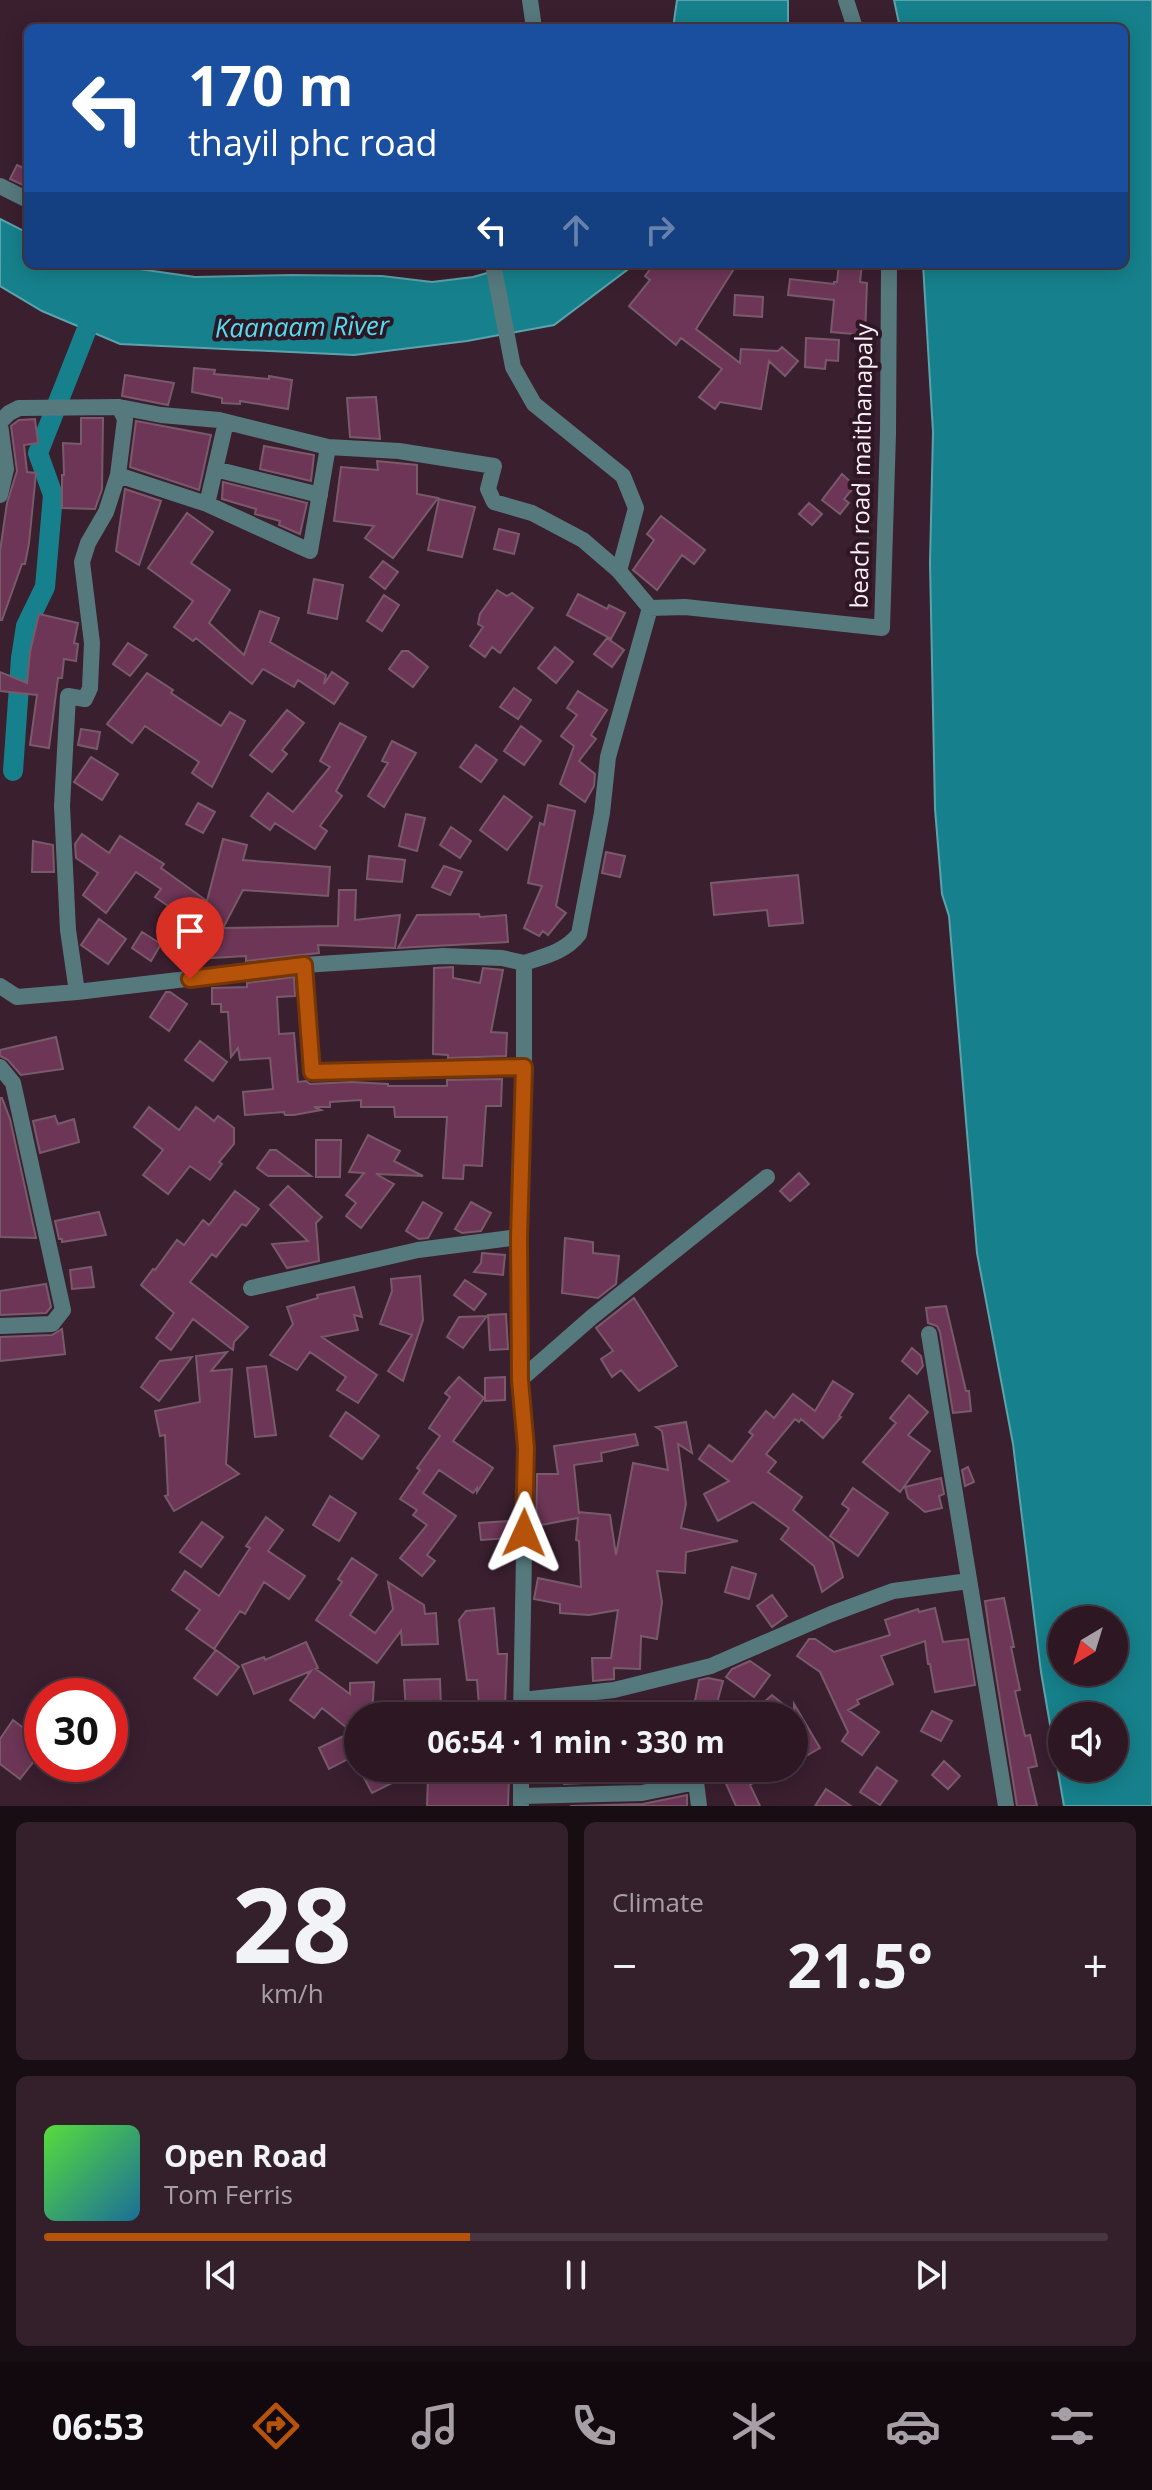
<!DOCTYPE html>
<meta charset="utf-8">
<style>
:root{--surface:#2c1723;--page:#34202b;--text:#f1f3f6;--muted:#a69fa6;--line:#483641;--accent:#b45309}
body{margin:0;font-family:"Open Sans",sans-serif;background:var(--page);color:var(--text);height:100vh;display:flex;flex-direction:column;font-size:30px;white-space:nowrap}
*{box-sizing:border-box;margin:0}
p{font-size:26px;color:var(--muted)}
.icon{flex:none;width:44px;height:44px;fill:none;stroke:currentColor;stroke-width:2;stroke-linecap:round;stroke-linejoin:round}
.map{position:relative;height:1806px;overflow:hidden}
.drawer{display:flex;flex-direction:column;gap:16px;padding:16px;background:#180d13;flex:1}
.drawer>*{flex:none}
.guide{position:absolute;left:24px;top:24px;width:1104px;height:244px;border-radius:12px;box-shadow:0 4px 20px #0003,0 0 0 2px var(--line);background:#1a4fa0;color:#fff;overflow:hidden}
.needle{width:52px;rotate:218deg}
.controls{position:absolute;left:1048px;top:1606px;display:grid;gap:16px}
.controls a{display:grid;place-items:center;width:80px;height:80px;border-radius:50%;background:var(--surface);box-shadow:0 4px 20px #0003,0 0 0 2px var(--line);font-size:40px}
.speed{position:absolute;left:24px;top:1678px;display:flex;gap:16px;font-size:40px;font-weight:700;text-align:center}
.speed>*{display:grid;place-content:center;width:104px;height:104px;border-radius:50%;background:var(--surface);box-shadow:0 4px 20px #0003,0 0 0 2px var(--line);line-height:1}
.speed .limit{border:12px solid #d22;background:#fff;color:#111}
.pin{position:absolute;display:grid;place-items:center;width:68px;height:68px;color:#fff;margin:-82px -34px;border-radius:50% 50% 50% 0;rotate:-45deg;box-shadow:0 0 8px #0007}
.pin .icon{rotate:45deg}
.me{position:absolute;width:88px;margin:-44px;rotate:1deg;stroke-linejoin:round;filter:drop-shadow(0 0 6px #0008)}
.turn{display:flex;align-items:center;gap:28px;height:168px;padding:0 32px;font-size:36px}
.turn .icon{width:104px;height:104px;stroke-width:2.5}
.turn b{display:block;font-size:56px;line-height:68px}
.lanes{display:flex;align-items:center;height:76px;padding:0 32px;background:#0003;justify-content:center;gap:40px;direction:ltr}
.lanes .off{opacity:.35}
.big{font-size:60px;font-weight:700;line-height:1.1}
.drawer .tile{flex:1;display:flex;flex-direction:column;justify-content:center;gap:12px;min-width:0;padding:0 28px;border-radius:12px;background:var(--page)}
.drawer .dial{align-items:center;gap:0}
.dial b{font-size:104px;line-height:1}
.song{display:flex;align-items:center;gap:24px}
.cover{width:96px;height:96px;border-radius:12px;background:linear-gradient(135deg,hsl(110 70% 55%),hsl(200 70% 35%))}
.played{height:8px;border-radius:4px;background:linear-gradient(90deg,var(--accent) 40%,var(--line) 40%)}
.keys{display:flex;justify-content:space-around;direction:ltr}
.heat{display:flex;justify-content:space-between;align-items:center;font-size:44px;direction:ltr}
.drawer .tiles{flex:1;display:grid;gap:16px;grid-template-columns:1fr 1fr}
.tile:last-child{grid-column:span 2}
.trip{position:absolute;left:344px;top:1702px;width:464px;height:80px;border-radius:40px;background:var(--surface);box-shadow:0 4px 20px #0003,0 0 0 2px var(--line);font-weight:700;line-height:80px;text-align:center}
.tab-bar{display:flex;height:128px;justify-content:space-around;align-items:center;background:#12090e;color:var(--muted)}
.tab-bar .icon{width:56px;height:56px}
.tab-bar .on{color:var(--accent)}
.tab-bar b{font-size:36px;color:var(--text)}
.map>svg:first-child{display:block}
.water{fill:#16818c;stroke:#5ba3ac;stroke-width:2;fill-rule:evenodd}
.lines{fill:none;stroke-linecap:round;stroke-linejoin:round}
.canal{stroke:#16818c;stroke-width:20}
.building{fill:#6d3657;stroke:#795a6b;stroke-width:2}
.minor{stroke:#56797e;stroke-width:16}
.route-casing{stroke:#753606;stroke-width:20}
.route{stroke:#b45309;stroke-width:14}
.labels{text-anchor:middle;stroke-width:8;stroke-linejoin:round;paint-order:stroke}
.street-label{font-size:24px;fill:#fdf1f7;stroke:#2f1625}
.water-label{font-size:26px;font-style:italic;fill:#53deed;stroke:#2f1625}
</style>
<div class="map">
<svg width="1152" height="1806" viewBox="0 0 1152 1806">
<rect width="100%" height="100%" fill="#3a1f2f"/>
<path class="water" d="M677,0h111v28h-115z
M894,0h258v1806h-88l-23,-134 -28,-228 -36,-191 -28,-337 -7,-22 -7,-85 -5,-246 3,-131 -10,-168h201v-236h-224zM1062,1620h52v52h-52zM1062,1716h52v52h-52z
M0,219l28,14v31h76l91,13 97,-2 90,1 50,6 41,-5 46,-13h116l-81,61 -87,16 -113,14 -234,-11 -78,-33 -42,-25z"/>
<g class="lines">
<path class="canal" d="M13,771l8,-113 5,-32 19,-39 8,-92 -15,-42 58,-147"/>
</g>
<path class="building" d="M17,165l11,5v10l-3,6 -15,-7z
M654,264h83l-41,65 44,34 1,-14 37,2 4,-4 16,14 -13,15 -16,-15 -8,48 -41,-7 -5,7 -16,-12 23,-28 -41,-31 -5,7 -47,-39 21,-26 -5,-4z
M839,264h23l-2,18 7,1 -2,52 -34,-3 3,-32 -46,-5 2,-16 44,5v-2h3z
M735,295l28,2 -1,20 -28,-2z
M806,338l33,2 -1,21 -12,-1 -1,9 -20,-2z
M194,368l21,2 -1,4 55,5v-3l23,4 -4,29 -48,-8v3l-18,-1v-5l-30,-6z
M125,375l49,8 -6,22 -46,-9z
M376,397l4,42 -30,-2 -3,-39z
M81,418h22l-1,71 -7,20 -33,-1v-33h2l-1,-32 18,1z
M35,419l3,24 -14,2 3,27 9,1 -7,70 -4,21h-3l-20,56h-2v-69l7,-48 10,-32 -6,-45 8,-6z
M136,421l75,14 -12,55 -69,-23z
M264,446l50,9 -3,26 -51,-12z
M377,461l40,4v29l21,4 -45,60 -28,-20 9,-12 -40,-5 7,-54 37,3z
M842,474l13,12 -11,13 5,4 -9,11 -18,-14z
M223,482l84,21 -7,31 -21,-9 1,-4 -25,-7 1,-5 -34,-10z
M125,489l36,12 -22,64 -23,-14z
M439,499l36,8 -13,50 -34,-7z
M809,503l13,11 -10,11 -13,-11z
M187,513l26,19 -22,31 39,27 -21,33 35,32 16,-44 19,7 -9,24 56,33 -2,9 8,-12 16,11 -14,21 -36,-24 -4,7 -31,-18 -11,15 -56,-46 -3,3 -19,-14 19,-26 -45,-33z
M661,516l44,34 -11,14 -12,-9 -25,35 -24,-20 21,-30 -7,-6z
M499,529l20,5 -5,20 -20,-5z
M383,561l15,11 -13,17 -15,-12z
M314,579l29,6 -6,34 -29,-6z
M497,590l10,6 5,-3 21,15 -33,45 -8,-6 -7,10 -15,-11 13,-19 -5,-3 2,-10z
M578,594l29,15 2,-4 16,8 -14,26 -44,-24z
M384,595l15,10 -17,26 -15,-10z
M39,614l39,9 -4,20 4,1 -2,17 -12,-2 -2,19h-4l-9,70 -19,-3 7,-50 -37,-4v-19l27,11 3,-31z
M607,638l17,12 -12,17 -18,-13z
M128,643l19,12 -17,21 -17,-12z
M555,647l18,15 -17,21 -18,-15z
M402,651h6l20,16 -15,20 -24,-18z
M147,673l26,17 -2,3 50,33 9,-14 15,9 -33,66 -20,-14 7,-11 -54,-36 -13,17 -25,-19z
M514,688l17,12 -13,19 -18,-12z
M578,691l29,19 -16,25 5,4 -17,22 16,13 -1,12 -9,16 -25,-18 14,-38 -13,-10 16,-21 -10,-7z
M287,710l17,13 -22,27 5,4 -15,18 -22,-17z
M340,723l26,14 -30,54 6,5 -22,30 7,5 -12,18 -40,-26 -5,7 -19,-14 17,-23 25,19 37,-45 -10,-6z
M521,726l20,15 -17,24 -20,-14z
M81,729l19,3 -3,17 -19,-4z
M392,741l24,12 -32,54 -16,-11 20,-33 -6,-2z
M476,745l21,15 -16,22 -21,-15z
M91,757l27,17 -16,26 -28,-18z
M504,796l28,21 -25,33 -27,-20z
M198,803l17,9 -12,21 -17,-9z
M548,805l27,6 -19,95 10,7 -18,22 -5,-4 -4,5 -15,-8 18,-42 -14,-3 12,-60 4,2z
M406,814l19,4 -8,33 -18,-5z
M451,827l20,14 -11,17 -20,-13z
M82,834l27,19 11,-17 44,28 -3,4 46,33 16,-62 24,6 -4,15 87,7 -2,29 -85,-6 -20,38 115,-2 1,-36h17l-1,30 45,-5 -5,33 -77,-3 1,8 -73,8v-5l-68,4 -1,-48 -22,-15 6,-8 -25,-17 -30,41 -23,-18 15,-22 -22,-15 -1,-14z
M33,841l20,4 1,27h-22z
M606,852l19,4 -5,21 -18,-4z
M369,856l36,4 -3,22 -35,-3z
M444,866l18,6 -12,23 -18,-8z
M798,875l5,48 -34,3 -2,-16 -53,5 -3,-32z
M479,914l1,3 26,-2 2,27 -110,6 19,-33z
M99,919l27,20 -18,25 -27,-19z
M142,932l19,12 -10,17 -19,-13z
M453,967v11l27,5 3,-15 20,2 -12,62 16,1 -1,23 -58,2v-3l-15,-1 1,-86z
M294,977l1,19 -18,1 2,37 15,-1 4,49 8,-1 4,3 41,-2 37,2v2h59v-6l55,-1 -1,27h-15l-4,60 -18,-1 -1,14 -20,-1 4,-61h-52l-1,-10h-33v-7l-31,2v5h-16l7,3 -27,5h-9l-1,-3 -39,3 -2,-23 30,-3 -3,-31 -30,2 -2,-12 -7,9 -3,-45h-7v-8h-9v-16l35,-1v-4z
M166,992h4l17,12 -18,27 -19,-14z
M56,1037l7,32 -42,6 -13,-15 -8,-4v-6z
M200,1041l27,21 -14,19 -28,-21z
M0,1098h2l8,21 26,119 -36,-1z
M149,1107l30,23 17,-23 18,14 4,-5 16,12v16l-15,18 3,2 -12,16 -20,-14 -22,28 -25,-19 20,-25 -29,-23z
M55,1116l3,8 16,-5 5,23 -39,11 -7,-32z
M368,1135l32,16 -6,10 29,15 -47,-2 18,10 -33,44 -15,-12 10,-13 -10,-8 18,-22 -15,-1z
M316,1140h25l-1,37h-24z
M270,1150h6l35,26h-43l-11,-8z
M799,1173l10,11 -19,17 -10,-10z
M288,1186l34,31 -6,6 3,38 -32,7 -15,-24 36,-3 -38,-36z
M235,1191l24,18 -13,17 -4,-2 -26,33 -4,-3 -22,28 58,45 -14,15 -1,8 -40,-31 -22,31 -15,-12 18,-25 -33,-28 12,-16 2,1 22,-30 7,5 19,-25 6,5z
M423,1202l19,11 -14,25 -9,1 -13,-8z
M471,1202l20,11 -10,18 -19,2 -7,-4z
M99,1212l7,23 -44,7v-3h-3l-4,-18z
M565,1238l28,4v11l26,3 -3,28 -18,14 -36,-5z
M482,1253l23,2 -2,20 -29,-3 7,-9z
M91,1267l3,20 -22,2 -2,-19z
M420,1276l3,44 -20,61 -15,-10 24,-36 -32,-11 12,-33 -1,-12z
M465,1280l21,14 -12,16 -20,-15z
M46,1284l5,23 -5,6 -46,2v-24z
M354,1287l8,30 -8,-2 4,15 -36,7 55,38 -19,28 -21,-13 9,-13 -36,-25 -13,18 -27,-15 23,-31 -6,-17 31,-9 -1,-3z
M634,1298l43,68 -38,25 -18,-21 -9,7 -11,-18 12,-8 -17,-23z
M946,1306l20,85h3l2,20 -18,2 -13,-81 -3,-6 -9,-3 -2,-15z
M506,1314l2,35 -18,1 -2,-35z
M487,1316l-24,32 -16,-11 12,-20z
M62,1329l3,25 -65,7v-24l52,-2z
M912,1348l9,8 2,10 -6,8 -15,-13z
M227,1352l-16,19 21,-2 -6,95 13,10 -65,37 -9,-15 3,-1 -3,-60 -5,1 -5,-25 45,-9 -4,-46z
M192,1357l-33,44 -18,-14 19,-26z
M266,1366l10,69 -21,2 -8,-69z
M459,1377l25,21 -31,43 40,27 -16,24v-4l-4,5 -34,-23 -16,23 33,23 -29,39 8,6 -13,15 -22,-18 27,-33 -14,-10 4,-5 -17,-11 20,-29 -3,-2 23,-32 -11,-8 21,-31 -5,-4z
M505,1377v23l-20,1v-23z
M833,1381l20,13 -14,22 2,1 -18,21 -22,-19 -2,3 -4,-3 -29,35 10,8 -8,10 34,25 -9,13 40,33 10,34 -21,15 -8,-26 -33,-27 8,-11 -36,-26 -35,19 -14,-27 25,-13 -30,-22 10,-14 23,17 21,-27 -4,-3 17,-21 8,7 19,-24 22,17z
M909,1395l19,17 -20,23 22,16 -30,41 -37,-30 33,-39 -6,-5z
M346,1412l33,24 -17,23 -32,-23z
M686,1422l6,31 -14,-9 8,60 -5,24 57,13 -52,11 -1,21 -28,-2 5,31 -5,37 -16,-3 -1,33 -26,-1v11l-21,2 -1,-23h19l7,-48 -29,5 -29,-2v-9l-26,-5 4,-21 43,9 -2,-46 -3,-1 2,-22 -42,8 1,-52h21l-4,-28 81,-12 3,11 -37,8 1,8 -28,4 5,49v-2l31,3 6,40 17,-92 35,7 -6,-39 -6,-4z
M968,1467l6,15 -9,4 -3,-16z
M941,1478l3,16 -5,2 3,12 -17,4 -17,-14 -3,-11z
M853,1488l35,25 -30,43 -28,-20 19,-27 -7,-5z
M330,1496l26,17 -17,28 -26,-16z
M266,1517l17,13 -15,21 37,25 -16,23 -25,-17 -19,32 -5,-3 -26,38 -28,-20 14,-19 -28,-20 13,-19 34,25 31,-48 -4,-2z
M508,1521l1,17 -28,2 -2,-17z
M202,1522l21,15 -22,30 -21,-15z
M352,1558l25,17 -27,40 25,18 18,-24 -5,-27 36,23 1,9 11,-1 2,31 -36,1 -1,-14 -24,32 -61,-43 26,-38 -4,-3z
M732,1567l24,7 -7,25 -24,-7z
M772,1595l15,21 -15,11 -15,-21z
M1004,1598l10,49h-3l9,43 -5,1 10,45 5,-1 7,31 -9,2 9,38h-20l-27,-169 -5,-36z
M494,1608l4,46h9l-2,54 -26,-2 -2,-26h-10l-8,-60 7,-9z
M935,1608l8,34 25,-3 7,46 -40,7 -5,-28h-2l-3,-23 -44,15 12,28 -36,16 2,4 -11,6 31,22 -17,23 -20,-14 6,-9 -28,-60 -23,-16 12,-17h6l19,13 56,-17 -5,-15 33,-11 1,3z
M306,1642l12,26 -2,1 34,25v-11l24,-1 -2,34 -14,-1v39l-29,15 -10,-21 33,-16 -30,-24 -8,10 -24,-18 21,-29 -57,23 -12,-29 22,-8 1,3z
M216,1650l23,17 -22,28 -23,-17z
M750,1661l20,14 -16,22 -28,-20 6,-8z
M708,1678l15,3 -9,33 -20,-8 5,-26z
M440,1679l1,30 -35,2 -2,-31z
M772,1695l22,18v-9l26,44 -26,15v-47h-46z
M610,1701l2,15h-17l-1,-13z
M932,1711l20,10 -11,20 -20,-10z
M13,1720l29,22v9l-22,28 -20,-15v-25z
M944,1761l16,15 -12,13 -16,-14z
M877,1767l20,14 -17,24 -20,-13z
M359,1768h30l7,13 -24,12z
M574,1768h74l1,12 -85,4 -3,-12z
M719,1768h59l-28,17 10,21h-24z
M428,1775l81,2 -1,29h-81z
M826,1789l25,17h-36z
M687,1795v11h-117l73,-2z"/>
<g class="lines">
<path class="minor" d="M530,0l4,28
M846,0l9,28
M0,186l28,14
M493,264l20,103 21,37 89,72 13,32 -17,63 31,37 -42,149 -6,56 -23,121c-14,18 -34,22 -55,29v104l-5,170 1,143 6,68 -5,268
M119,407l42,8 58,5 109,27
M0,422l9,-9 10,-5 100,-1 6,12 -7,56 89,29 103,47 18,-104 71,4 95,15 -6,23 6,13 38,11 51,27 36,31
M0,424l6,45 -6,26
M215,469l105,26
M207,504l19,-82
M650,608l35,-1 197,21 6,-194 1,-170
M304,965l8,107 212,-5
M0,986l17,11 60,-5 227,-27 139,-9 59,2 22,5
M77,992l-9,-62 -6,-124 6,-110 17,3 5,-11 2,-45 -10,-81 6,-19 18,-31 12,-37
M0,1067l13,16 50,227 -11,14 -52,2
M251,1288l167,-38 101,-13
M929,1334l77,472
M520,1380l72,-63 175,-140
M522,1700l92,-10 97,-24 120,-52 62,-23 76,-10
M521,1796l121,-3 54,-11 3,24
M521,1804v-36"/>
</g>
<g class="lines">
<g class="route-casing">
<path id="route" d="M190,979l114,-14 8,107 212,-5 -5,170 1,143 6,68 -2,85"/>
</g>
<use href="#route" class="route"/>
</g>
<g class="labels">
<g class="street-label">
<text transform="translate(862 466) rotate(-89)" y="8">beach road maithanapaly</text>
</g>
<g class="water-label">
<text transform="translate(302 327) rotate(-1)" y="9">Kaanaam River</text>
</g>
</g>
</svg>
<div class="controls">
<a><svg class="needle" viewBox="-14 -14 28 28"><path d="M0-13l5 13h-10z" fill="#e53935"/><path d="M0 13l5-13h-10z" fill="#a69fa6"/></svg></a>
<a><svg class="icon" aria-label="sound" viewBox="0 0 24 24"><path d="M4 9h4l5-4v14l-5-4H4zM17 9q2 3 0 6"/></svg></a>
</div>
<div class="speed"><div class="limit">30</div></div>
<div class="pin" style="left:190px;top:979px;background:#d93025"><svg class="icon" aria-label="arrive" viewBox="0 0 24 24"><path d="M6 21V4h12l-3 4 3 4H6"/></svg></div>
<svg class="me" style="left:524px;top:1533px" viewBox="-20 -20 40 40"><path d="M0-17L14 15 0 8-14 15z" fill="#b45309" stroke="#fff" stroke-width="4"/></svg>
<div class="trip">06:54 · 1 min · 330 m</div>
<div class="guide">
<div class="turn"><svg class="icon" aria-label="left" viewBox="0 0 24 24"><path d="M17 20v-9H6M10 6l-5 5 5 5"/></svg><div><b>170 m</b>thayil phc road</div></div>
<div class="lanes"><svg class="icon" aria-label="left" viewBox="0 0 24 24"><path d="M17 20v-9H6M10 6l-5 5 5 5"/></svg><svg class="icon off" aria-label="ahead" viewBox="0 0 24 24"><path d="M12 20V5M6 11l6-6 6 6"/></svg><svg class="icon off" aria-label="right" viewBox="0 0 24 24"><path d="M7 20v-9h11M14 6l5 5-5 5"/></svg></div>
</div>
</div>
<section class="drawer">
<div class="tiles">
<div class="tile dial"><b>28</b><p>km/h</p></div>
<div class="tile"><p>Climate</p>
<div class="heat"><a>−</a><b class="big">21.5°</b><a>+</a></div>
</div>
<div class="tile">
<div class="song"><i class="cover"></i><div><b>Open Road</b><p>Tom Ferris</p></div></div>
<div class="played"></div>
<div class="keys"><svg class="icon" aria-label="previous" viewBox="0 0 24 24"><path d="M18 5L8 12l10 7zM5 5v14"/></svg><svg class="icon" aria-label="pause" viewBox="0 0 24 24"><path d="M8 5v14M16 5v14"/></svg><svg class="icon" aria-label="next" viewBox="0 0 24 24"><path d="M6 5l10 7-10 7zM19 5v14"/></svg></div>
</div>
</div>
</section>
<nav class="tab-bar">
<b>06:53</b>
<svg class="icon on" aria-label="directions" viewBox="0 0 24 24"><path d="M12 3l9 9-9 9-9-9zM9 14v-3h6M13 9l2 2-2 2"/></svg>
<svg class="icon" aria-label="music" viewBox="0 0 24 24"><path d="M9 18V5l10-2v13"/><circle cx="6" cy="18" r="3"/><circle cx="16" cy="16" r="3"/></svg>
<svg class="icon" aria-label="phone" viewBox="0 0 24 24"><path d="M5 4h4l2 5-3 2q2 4 5 5l2-3 5 2v4C11 20 4 13 5 4z"/></svg>
<svg class="icon" aria-label="climate" viewBox="0 0 24 24"><path d="M12 3v18M4 7l16 10M4 17L20 7"/></svg>
<svg class="icon" aria-label="car" viewBox="0 0 24 24"><path d="M5 17H2v-5l4-1 3-4h7l3 4 3 1v5h-3M9 17h6M6 11h13"/><circle cx="7" cy="17" r="2"/><circle cx="17" cy="17" r="2"/></svg>
<svg class="icon" aria-label="filters" viewBox="0 0 24 24"><path d="M4 7h16M4 17h16"/><circle cx="9" cy="7" r="2"/><circle cx="15" cy="17" r="2"/></svg>
</nav>
